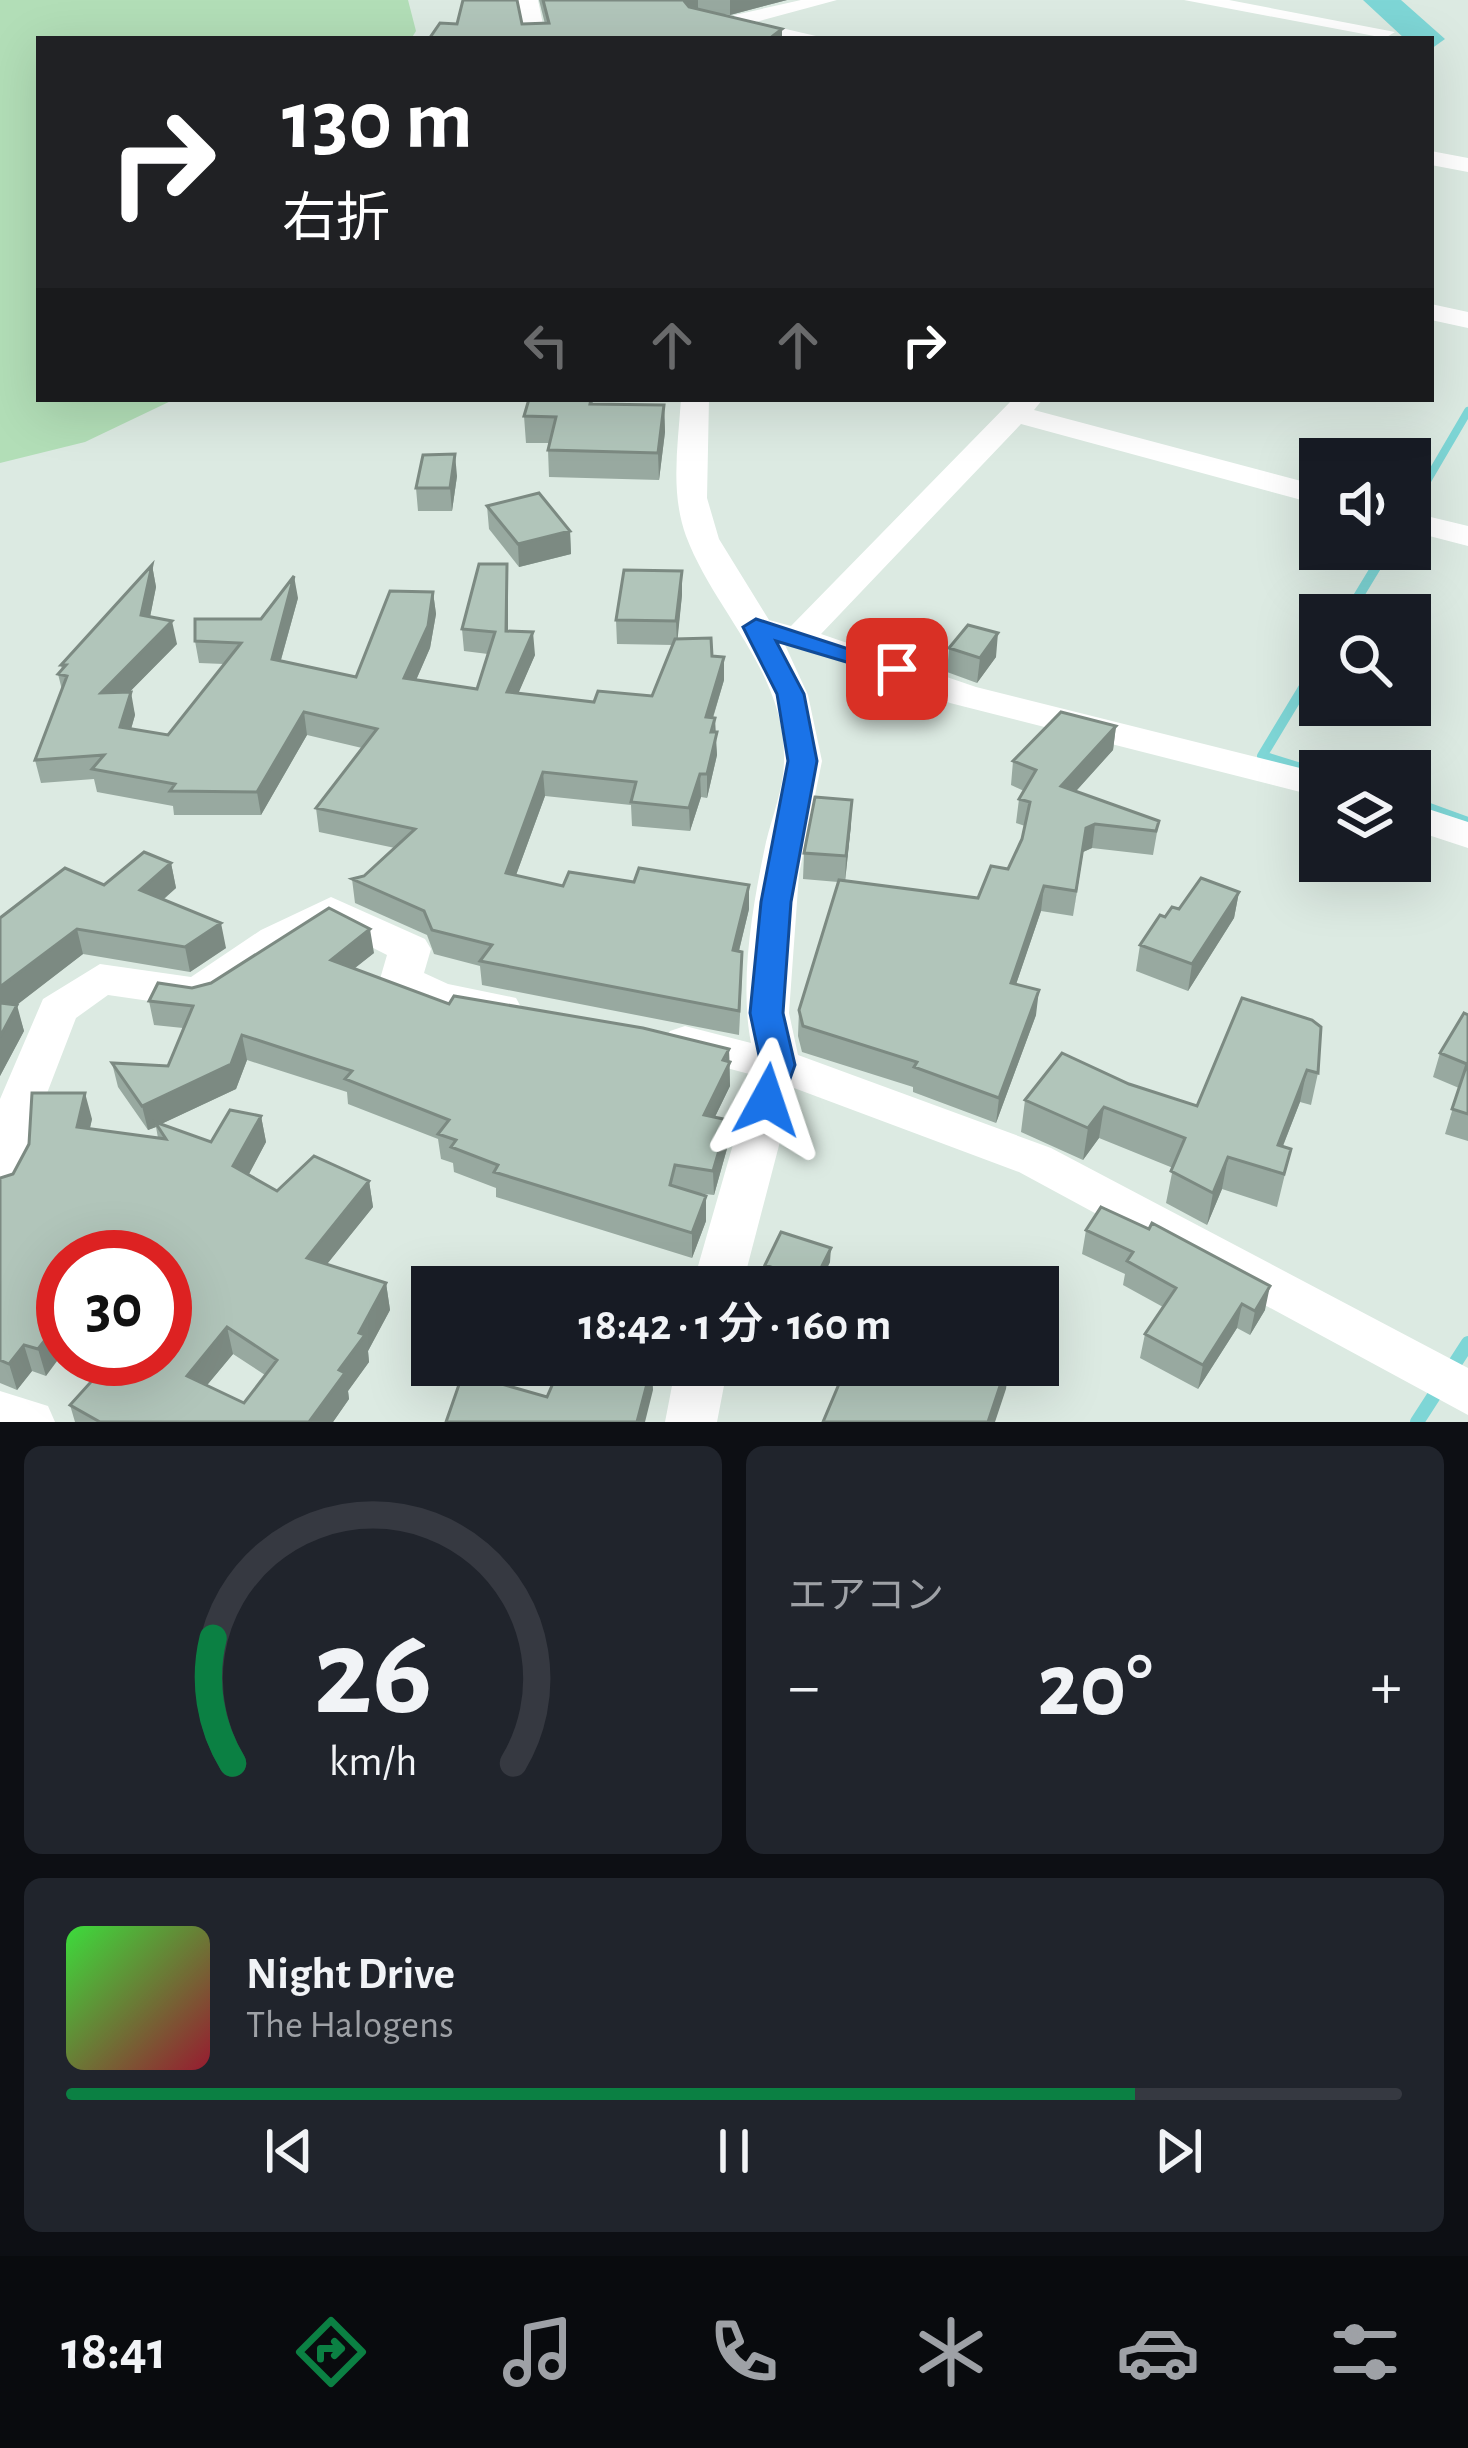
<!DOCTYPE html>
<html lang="ja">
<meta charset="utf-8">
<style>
:root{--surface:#171b24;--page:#20242c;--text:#f1f3f6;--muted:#9ea1a6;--line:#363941;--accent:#0b8043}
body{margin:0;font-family:"Alegreya Sans","Noto Sans JP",sans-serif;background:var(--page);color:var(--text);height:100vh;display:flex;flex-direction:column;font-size:45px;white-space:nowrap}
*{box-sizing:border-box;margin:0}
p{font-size:39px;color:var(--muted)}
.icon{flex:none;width:66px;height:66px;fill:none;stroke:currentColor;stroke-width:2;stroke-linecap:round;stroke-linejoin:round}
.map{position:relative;height:1422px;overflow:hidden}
.side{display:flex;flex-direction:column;gap:24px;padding:24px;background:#0d0f14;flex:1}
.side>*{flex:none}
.banner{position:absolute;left:36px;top:36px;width:1398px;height:366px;border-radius:0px;box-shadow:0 12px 48px #0002;background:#202124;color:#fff;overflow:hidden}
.buttons{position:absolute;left:1299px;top:438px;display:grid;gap:24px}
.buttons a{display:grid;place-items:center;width:132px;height:132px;border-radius:0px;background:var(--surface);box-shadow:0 12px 48px #0002;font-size:60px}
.speed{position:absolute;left:36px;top:1230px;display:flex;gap:24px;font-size:60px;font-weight:700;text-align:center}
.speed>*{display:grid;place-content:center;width:156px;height:156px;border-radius:50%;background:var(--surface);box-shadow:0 12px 48px #0002;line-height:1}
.speed .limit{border:18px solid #d22;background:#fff;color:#111}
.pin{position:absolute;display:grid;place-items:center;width:102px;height:102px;color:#fff;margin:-51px;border-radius:24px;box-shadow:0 6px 18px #0006}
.me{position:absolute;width:132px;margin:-66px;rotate:5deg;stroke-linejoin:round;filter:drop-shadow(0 0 9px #0008)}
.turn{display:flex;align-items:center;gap:42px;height:252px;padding:0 48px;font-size:54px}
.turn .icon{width:156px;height:156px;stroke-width:2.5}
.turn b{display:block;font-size:84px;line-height:102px}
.lanes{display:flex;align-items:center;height:114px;padding:0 48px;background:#0003;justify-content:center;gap:60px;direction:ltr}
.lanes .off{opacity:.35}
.big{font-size:90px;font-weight:600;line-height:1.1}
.side .tile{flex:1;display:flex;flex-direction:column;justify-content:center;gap:18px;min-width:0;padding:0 42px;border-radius:18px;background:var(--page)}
.side .dial{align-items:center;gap:0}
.dial svg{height:312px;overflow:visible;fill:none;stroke:var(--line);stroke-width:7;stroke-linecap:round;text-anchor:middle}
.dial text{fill:var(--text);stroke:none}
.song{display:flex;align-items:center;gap:36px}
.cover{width:144px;height:144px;border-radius:18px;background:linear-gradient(135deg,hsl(120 70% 55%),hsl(350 70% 35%))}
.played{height:12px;border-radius:6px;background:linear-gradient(90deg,var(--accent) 80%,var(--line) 80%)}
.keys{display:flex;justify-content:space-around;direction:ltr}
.heat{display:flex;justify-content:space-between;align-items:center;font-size:66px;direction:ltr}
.side .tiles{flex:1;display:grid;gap:24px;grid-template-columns:1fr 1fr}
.tile:last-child{grid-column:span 2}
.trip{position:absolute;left:411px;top:1266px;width:648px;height:120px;border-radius:0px;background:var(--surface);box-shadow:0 12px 48px #0002;font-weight:600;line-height:120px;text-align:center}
.dock{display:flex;height:192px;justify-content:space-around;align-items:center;background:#090b0e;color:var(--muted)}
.dock .icon{width:84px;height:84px}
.dock .on{color:var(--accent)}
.dock b{font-size:54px;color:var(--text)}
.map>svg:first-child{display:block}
.green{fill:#b2deb7}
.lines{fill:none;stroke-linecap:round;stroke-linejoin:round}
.stream-far2{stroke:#7ed6d6;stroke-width:8}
.stream-far1{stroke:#7ed6d6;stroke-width:10}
.stream{stroke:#7ed6d6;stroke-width:14}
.river{fill:#7ed6d6;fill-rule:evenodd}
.minor{fill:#fff;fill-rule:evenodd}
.wall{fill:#98a9a0;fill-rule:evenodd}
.shaded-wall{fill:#7c8a82}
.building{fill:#b1c5ba;stroke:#7c8a82;stroke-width:3;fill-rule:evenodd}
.route{fill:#1a73e8;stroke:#114b97;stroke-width:3}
</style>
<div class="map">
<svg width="1468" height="1422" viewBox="0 0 1468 1422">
<rect width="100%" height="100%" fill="#dceae2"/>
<path class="green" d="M0,0h408l8,31 -5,8h-372v360h136l-90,43 -85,21z"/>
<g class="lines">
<path class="stream-far2" d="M1410,510l58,-99"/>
<path class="stream-far1" d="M1347,615l40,-66
M1320,660l-58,96 58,18
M1410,801l58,21"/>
<path class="stream" d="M1417,1422l51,-79"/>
<path class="river" d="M1363,0h38l44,39 -14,10v-10h-26z"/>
<path class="minor" d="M518,0h20l8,39h-20z
M801,0h36l-81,22 73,17h-44l-61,-15 11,-9z
M1184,0h45l166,32 -10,6z
M1431,151l37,7v14l-37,-7z
M1431,304l37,8v16l-37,-8z
M681,399h28l-2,99 12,41 50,81 22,6 222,-227h30l-9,11 286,76v19l-299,-81 -200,210 155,53 344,86v24l-370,-94 -98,-40 -67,-18 23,50 14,66 -23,113 -10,139 9,42 253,93 417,220v47l-449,-243 -225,-84 -52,199h-50l61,-212 -83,-22 -7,-11 7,-11 15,-5 66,17c-12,-62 2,-140 15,-201 6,-25 18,-55 18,-81 2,-89 -69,-148 -98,-225 -16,-44 -8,-91 -5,-137z
M1410,512l58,14v20l-58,-15z
M1410,803l58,19v26l-58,-19z
M331,897l94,42 6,10 -7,24 24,11 68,14 6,11 -6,11c-34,10 -116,-8 -136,-41l7,-24 -55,-28 -119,76 -15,5 -90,-13 -32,23 -49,127 5,23 -15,30 -17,5v-104l43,-100 57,-35 91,13 70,-47z
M676,1365h52l-11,57h-52z
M0,1391l48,15 7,16h-55z"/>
</g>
<path class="wall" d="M539,0h248l-57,15 -17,-2 69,16v10h-353l93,-15h23z
M529,399h64v5l71,1 1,27 -6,48 -110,-3 -1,-27 1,-7h-23l-2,-27z
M457,476l-5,35h-34l-2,-23z
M487,506l83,25 1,23 -52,13 -30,-38z
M507,564l1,67 27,24 -17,38 76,9 58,-6 21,-51 -56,-1 -1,-24 66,-25 -5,44 35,17 12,24 -11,38 4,37 -10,43 -6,-1 -11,34 -58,-5 -1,-21 -86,-9 -29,79 47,11 186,23 -10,42 3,25 -3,59 -257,-50 -2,-19 -46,-12 -7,-19 -72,-32 -3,-24 12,-3 31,-28 -76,-16 -3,-24 46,-60 -55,-13 -46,80h-87l-1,-9 -76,-14 -3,-13 -53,4 -6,-23 27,-70 -4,-16 4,-4 -1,-5 91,-100 4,22 -6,30 27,27 -48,48 6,23 -4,14 37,6 56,-71 -25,-1 -4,-22 66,-22 37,-21 -17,62 75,17 77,-85 3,22 -6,34 -14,32 61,9 11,-35 -24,-3 -2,-22z
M949,648l47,9 -19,26 -30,-11z
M1116,726l-3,24 -37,41 83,30 -6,34 -61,-7 -9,4 -10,64 -32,-5 -25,73 20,31 -40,108 -83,-31v-5l-111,-35 -4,-16 1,-26 39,-128 -35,-3 1,-26 47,-28 -6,56 133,17 30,-29 14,-30 3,-13 -9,-3 3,-24 5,-8 -13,-6 2,-24z
M171,863l5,25 -13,12 63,48 -36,24 -107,-18 -67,51 8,26 -24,45v-158z
M1239,892l-5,26 -46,73 -52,-20 4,-26 25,-28 14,-8z
M374,953l-20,15 95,36 280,45 1,37 -15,31 13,3v25l-14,50 -18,-2 10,28 -14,37 -196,-61v-9l-42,-16 -1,-9 -12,-4 -3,-20 -90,-35 -1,-12 -100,-32 -11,29 -75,35 50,18 50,-26 5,26 -18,33 29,16 92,-10 4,26 -46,57 59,19 4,27 -22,41 1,11 -21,29 1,8 -16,23h-258l-5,-17 47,-39 48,-7v-102h-102l-17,119 -14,-5 -15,19 -17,-7v-205l13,-4 79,-55 -2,9 68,10 -2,-11 -8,3 -30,-43 -6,-24 56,3 15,-38 -29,-3 -5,-24 43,-13zM233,1354l32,21 -21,28 -37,-18z
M1242,998l76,75 -7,32 -11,-3 -17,44 8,3 -14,58 -55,-18 -15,36 -41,-22 7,-35 -74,-30 -16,22 -62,-28 4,-32 104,-16 68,22z
M1468,1015v126l-23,-7 14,-46 -26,-11 7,-24z
M1086,1230l179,80 -15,25 -13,-7 -39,61 -58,-31 5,-24 18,-27 -40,-22 2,-11 -43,-20z
M830,1262l-12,25h-29l-24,-8v-14z"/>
<path class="shaded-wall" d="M688,0h10v11l-12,9 -1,-18z
M730,0h57l-57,15z
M782,29v10h-13z
M664,405l1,27 -6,48 -1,-27z
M455,454l2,22 -5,35 -2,-23z
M570,531l1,23 -52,13 -1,-23z
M507,564l1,21v68l-2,-22z
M152,565l4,22 -10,50 -5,-22z
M682,571v24l-5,50 -1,-24z
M294,576l4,22 -23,83 -3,-22z
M433,592l3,22 -6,34 -23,53 -3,-23z
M172,621l5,23 -71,72 -5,-23z
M533,632l2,23 -26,60 -2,-23z
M998,633l-2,24 -19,26 3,-25z
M724,657v23l-18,60v-23z
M131,692l4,23 -10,35 -5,-23z
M304,712l3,23 -46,80 -4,-23z
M715,718l2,37 -10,43v-24z
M1116,726l-3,24 -54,60 2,-24z
M543,772l2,24 -37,101 -2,-24z
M700,774l1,23 -11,34 -1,-23z
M852,800l-1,25 -6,57 1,-26z
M1095,824l-3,24 -9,4 -10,64 13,-88z
M171,863l5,25 -31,27 -5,-25z
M749,885v24l-16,66v-25z
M1044,886l-3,25 -33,97 3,-25z
M1239,892l-5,26 -46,73 4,-27z
M221,923l5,25 -36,24 -5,-25z
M77,929l6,25 -83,64v-31z
M370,929l4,24 -39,31 -4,-24z
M1039,990l-3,25 -40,108 3,-25z
M17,1005l7,26 -24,45v-39z
M242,1035l5,25 -11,29 -79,37 -2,-4 1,5 -8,3 -6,-24z
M729,1049l1,37 -26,53v-24z
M1307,1070l-7,32 -27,69 5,-26z
M85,1093l7,26 -8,34 -7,-26z
M1104,1107l-5,31 -16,22 5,-32z
M261,1116l5,26 -27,51 -6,-27z
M728,1120v25l-14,50 -1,-24z
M1228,1157l-6,32 -15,36 6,-32z
M369,1181l4,26 -62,77 -4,-26z
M706,1196v25l-14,37v-25z
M831,1248l-1,14 -12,25h-4v-5z
M386,1283l4,27 -22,41 1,11 -21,29 1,8 -16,23h-24z
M1270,1286l-5,24 -15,25 5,-24z
M1242,1304l-5,24 -39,61 5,-24z
M63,1317v36l-17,23 -8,-27z
M227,1327l6,27 -40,48 -6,-26z
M24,1345l8,26 -15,19 -8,-26z
M652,1365l1,25 -8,32h-8z
M1007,1365h2l-3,24 -11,33h-7z"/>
<path class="building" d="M463,0h54l5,24 27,-1 -6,-23h145l-3,2 4,5 93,22 -13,10h-340l11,-16 17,1z
M529,399h62l-1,5 74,1 -6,48 -110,-3 8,-33 -32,-1z
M455,454l-5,34h-34l7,-33z
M539,493l31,38 -52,13 -31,-38z
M479,564h28l-1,67 27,1 -26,60 87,10 4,-11 54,5 23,-57 36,-1 1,18 12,1 -18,60 9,1 -4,14h6l-10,42h-7l-11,34 -58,-6 5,-20 -93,-10 -37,101 57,13 6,-14 65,10 5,-14 110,17 -16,65 9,2 -3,59 -259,-50 12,-16 -60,-15 -8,-19 -72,-32 12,-3 51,-47 -99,-21 61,-79 -73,-17 -47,80 -87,-1 5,-7 -83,-15 12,-14 -69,5 32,-84 -9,-2 8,-9h-5l91,-100 -11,50 31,6 -71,72 30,-1 -11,35 48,8 73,-92 -46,-2v-22h66l33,-43 -22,83 84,18 34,-86 43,1 -5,34 -24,52 73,11 18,-57 -33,-3z
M624,570l58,1 -6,50 -60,-1z
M968,625l30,8 -18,25 -31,-10z
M1061,712l55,14 -55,60 98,35 -3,10 -61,-7 -9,4 -10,63 -32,-5 -33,97 28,7 -40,108 -85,-31 3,-5 -114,-36 -4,-16 40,-130 139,18 13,-32 17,3 14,-30 8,-37 -11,-3 17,-29 -23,-9z
M815,797l37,3 -6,56 -42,-3z
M144,852l27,11 -31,27 81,33 -36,24 -108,-18 -77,58v-69l65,-50 39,17z
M1201,878l38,14 -47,72 -52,-19 20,-30 5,2 7,-10 7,2z
M329,908l41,21 -39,31 118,44 5,-8 189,32 86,21 -6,11 7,2 -26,53 24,5 -15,51 -38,-6 -5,20 36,11 -14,37 -198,-61 4,-7 -47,-18 5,-7 -18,-6 11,-14 -104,-41 7,-8 -110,-36 -11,29 -89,42 -30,-43 56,3 25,-60 -44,-5 9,-18 34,5 19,-5z
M1242,998l70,22 9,7 -3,46 -11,-3 -29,75 13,4 -7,25 -56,-17 -15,36 -42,-22 14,-33 -81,-31 -16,21 -63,-28 37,-47 67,31 68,22z
M0,1003l17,2 -17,32z
M1464,1013l4,2v99l-16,-5 15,-45 -27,-11z
M32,1093h53l-8,34 89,12 -11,-17 56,20 19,-32 31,6 -28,50 44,25 37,-35 55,25 -62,77 79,25 -27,50 6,2 -26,35 6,3 -36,49h-209l-30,-17 39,-43 8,4 6,-7h42v-102h-102v60l-25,32 -14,-4 -15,19 -9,-4v-182l13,-4 16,-30zM227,1327l50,33 -33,43 -57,-27z
M1101,1207l48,22 3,-6 118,63 -15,25 -13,-7 -39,61 -58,-31 31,-46 -49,-27 6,-9 -47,-22z
M781,1232l50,16 -17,34 -49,-17z
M561,1365h91l-15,57h-191l17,-49 84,24z
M847,1365h160l-19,57h-165z"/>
<path class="route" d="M756,619l154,50 -13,8 -121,-36 28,53 13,67 -26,141 -8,111 12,52 -16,44 -12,3 -17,-12 11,-35 -11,-52 11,-111 27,-141 -11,-67 -34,-67z"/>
</svg>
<div class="buttons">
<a><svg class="icon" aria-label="sound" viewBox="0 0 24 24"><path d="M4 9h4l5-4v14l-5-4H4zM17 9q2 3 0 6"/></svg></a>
<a><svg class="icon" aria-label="search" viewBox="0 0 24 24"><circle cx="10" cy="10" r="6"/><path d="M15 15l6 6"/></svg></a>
<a><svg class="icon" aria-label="layers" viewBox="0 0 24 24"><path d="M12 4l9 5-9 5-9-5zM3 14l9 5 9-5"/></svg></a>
</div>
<div class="speed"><div class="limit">30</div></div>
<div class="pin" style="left:897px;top:669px;background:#d93025"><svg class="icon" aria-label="arrive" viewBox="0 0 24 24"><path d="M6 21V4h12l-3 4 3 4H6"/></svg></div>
<svg class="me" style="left:767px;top:1100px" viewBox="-20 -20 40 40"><path d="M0-17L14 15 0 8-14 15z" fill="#1a73e8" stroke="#fff" stroke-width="4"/></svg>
<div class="trip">18:42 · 1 分 · 160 m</div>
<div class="banner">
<div class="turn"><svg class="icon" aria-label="right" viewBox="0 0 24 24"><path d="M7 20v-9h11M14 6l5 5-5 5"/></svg><div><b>130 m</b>右折</div></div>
<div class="lanes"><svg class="icon off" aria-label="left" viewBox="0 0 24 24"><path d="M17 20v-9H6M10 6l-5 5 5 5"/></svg><svg class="icon off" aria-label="ahead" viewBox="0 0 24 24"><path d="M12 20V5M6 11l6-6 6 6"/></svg><svg class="icon off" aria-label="ahead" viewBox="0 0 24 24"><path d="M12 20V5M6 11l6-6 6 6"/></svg><svg class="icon" aria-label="right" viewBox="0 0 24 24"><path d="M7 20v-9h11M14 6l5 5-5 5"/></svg></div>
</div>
</div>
<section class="side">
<div class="tiles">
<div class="tile dial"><svg viewBox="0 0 100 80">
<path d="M14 69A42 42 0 1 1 86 69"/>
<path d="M14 69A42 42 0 0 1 9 37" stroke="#0b8043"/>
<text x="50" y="56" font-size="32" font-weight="700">26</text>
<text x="50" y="72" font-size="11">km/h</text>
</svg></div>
<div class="tile"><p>エアコン</p>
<div class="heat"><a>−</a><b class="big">20°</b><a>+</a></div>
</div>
<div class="tile">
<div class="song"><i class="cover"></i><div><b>Night Drive</b><p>The Halogens</p></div></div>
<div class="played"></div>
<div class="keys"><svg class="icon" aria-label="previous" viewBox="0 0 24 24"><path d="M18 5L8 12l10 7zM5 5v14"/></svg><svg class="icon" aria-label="pause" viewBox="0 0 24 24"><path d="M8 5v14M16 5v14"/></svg><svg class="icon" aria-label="next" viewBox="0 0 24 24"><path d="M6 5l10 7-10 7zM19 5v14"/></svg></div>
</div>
</div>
</section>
<nav class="dock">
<b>18:41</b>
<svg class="icon on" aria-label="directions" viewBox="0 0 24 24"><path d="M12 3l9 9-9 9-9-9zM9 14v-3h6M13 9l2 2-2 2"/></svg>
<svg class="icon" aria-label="music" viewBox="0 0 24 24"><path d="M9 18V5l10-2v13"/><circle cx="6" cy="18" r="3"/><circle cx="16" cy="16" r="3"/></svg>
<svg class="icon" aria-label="phone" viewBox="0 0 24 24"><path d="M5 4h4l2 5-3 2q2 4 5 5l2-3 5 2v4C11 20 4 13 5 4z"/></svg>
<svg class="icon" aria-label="climate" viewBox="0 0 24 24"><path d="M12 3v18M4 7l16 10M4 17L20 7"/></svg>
<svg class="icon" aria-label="car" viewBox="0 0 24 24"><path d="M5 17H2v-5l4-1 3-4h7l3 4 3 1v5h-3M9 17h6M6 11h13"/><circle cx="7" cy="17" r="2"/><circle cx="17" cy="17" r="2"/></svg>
<svg class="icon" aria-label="filters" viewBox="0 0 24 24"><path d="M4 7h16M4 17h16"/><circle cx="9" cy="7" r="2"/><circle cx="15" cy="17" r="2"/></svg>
</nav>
